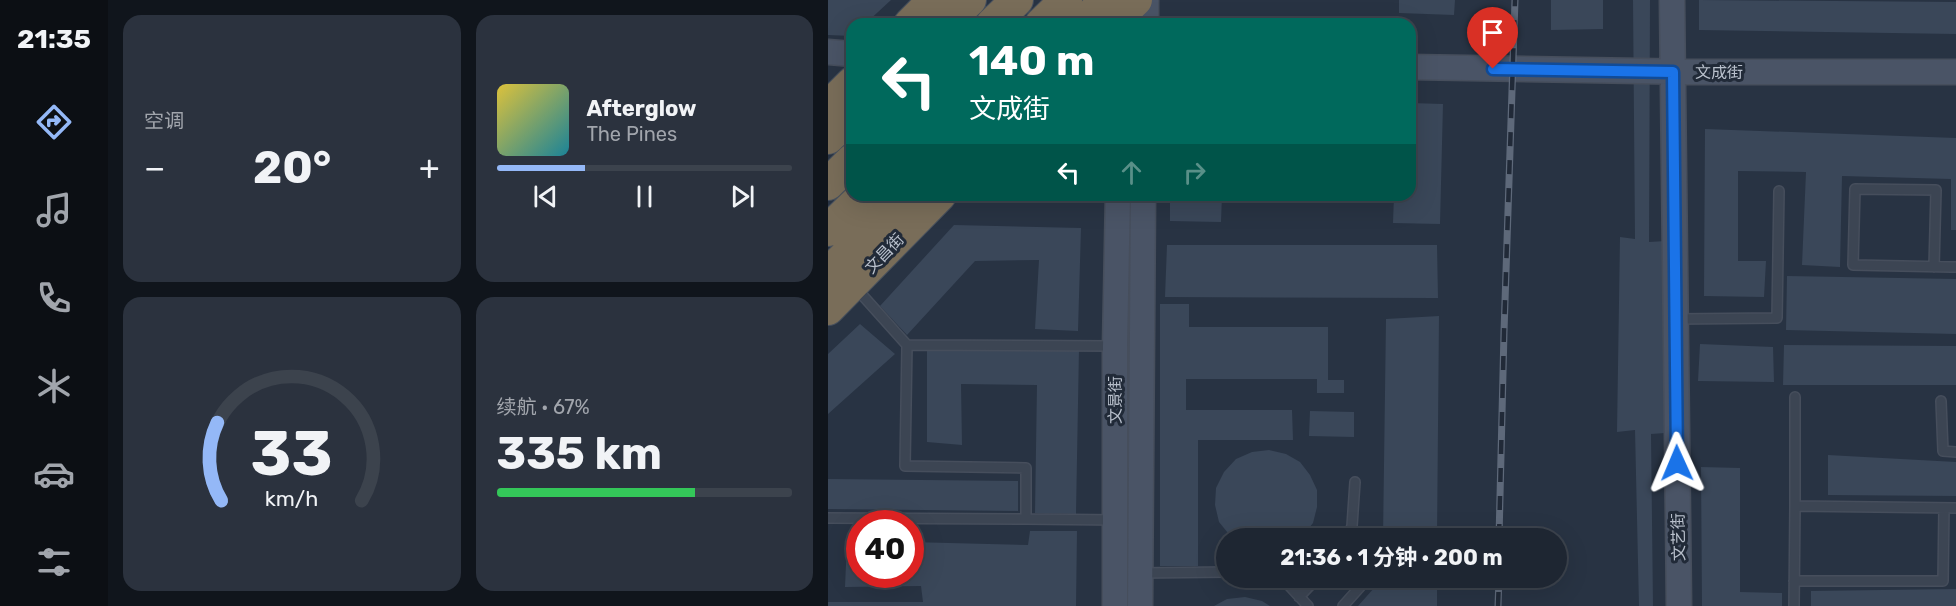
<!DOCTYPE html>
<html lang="zh">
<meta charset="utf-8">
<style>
:root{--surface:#1e2632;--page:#2b323e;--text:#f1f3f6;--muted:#a1a5ac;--line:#3c434d;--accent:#94b8f7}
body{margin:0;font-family:Rubik,"Noto Sans SC",sans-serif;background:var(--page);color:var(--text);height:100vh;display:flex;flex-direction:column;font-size:22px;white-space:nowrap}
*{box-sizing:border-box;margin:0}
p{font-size:20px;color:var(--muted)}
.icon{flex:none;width:33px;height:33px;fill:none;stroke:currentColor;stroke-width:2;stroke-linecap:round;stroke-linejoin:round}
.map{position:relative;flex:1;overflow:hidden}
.details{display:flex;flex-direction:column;gap:15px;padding:15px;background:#10151c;width:720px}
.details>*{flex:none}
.banner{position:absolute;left:18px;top:18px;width:570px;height:183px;border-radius:18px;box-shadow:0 6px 24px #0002,0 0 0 2px var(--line);background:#00695c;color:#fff;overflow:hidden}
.speed{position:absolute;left:18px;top:510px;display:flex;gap:12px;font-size:30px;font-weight:700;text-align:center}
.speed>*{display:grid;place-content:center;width:78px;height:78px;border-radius:50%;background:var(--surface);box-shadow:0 6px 24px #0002,0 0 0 2px var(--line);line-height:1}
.speed .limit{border:9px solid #d22;background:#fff;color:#111}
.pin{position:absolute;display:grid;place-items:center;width:51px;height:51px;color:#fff;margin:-62px -26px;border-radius:50% 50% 50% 0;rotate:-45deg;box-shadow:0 0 6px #0007}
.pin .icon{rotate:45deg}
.me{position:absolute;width:66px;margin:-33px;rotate:359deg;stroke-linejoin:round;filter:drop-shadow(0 0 4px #0008)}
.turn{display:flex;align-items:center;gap:21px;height:126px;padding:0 24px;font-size:27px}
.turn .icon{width:78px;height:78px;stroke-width:2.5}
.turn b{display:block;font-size:42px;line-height:51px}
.lanes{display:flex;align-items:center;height:57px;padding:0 24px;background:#0003;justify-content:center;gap:30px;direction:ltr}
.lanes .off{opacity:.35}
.big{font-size:45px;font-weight:700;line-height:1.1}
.details .widget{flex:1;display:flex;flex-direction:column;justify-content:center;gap:9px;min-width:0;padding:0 21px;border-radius:18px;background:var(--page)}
.details .dial{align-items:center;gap:0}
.dial svg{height:156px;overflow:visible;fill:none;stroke:var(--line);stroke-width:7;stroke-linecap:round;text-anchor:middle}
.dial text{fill:var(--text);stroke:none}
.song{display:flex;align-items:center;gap:18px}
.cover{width:72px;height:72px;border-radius:9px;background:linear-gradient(135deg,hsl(50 70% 55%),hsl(190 70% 35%))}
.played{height:6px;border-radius:3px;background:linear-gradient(90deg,var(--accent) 30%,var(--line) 30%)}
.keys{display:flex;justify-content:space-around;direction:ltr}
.heat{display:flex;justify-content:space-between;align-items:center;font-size:33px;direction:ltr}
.charge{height:9px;border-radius:4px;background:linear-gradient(90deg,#34c759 67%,var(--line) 0)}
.details .tiles{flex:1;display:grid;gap:15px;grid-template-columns:repeat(2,1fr)}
.trip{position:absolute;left:388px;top:528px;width:351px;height:60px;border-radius:30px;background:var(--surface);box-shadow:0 6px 24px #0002,0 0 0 2px var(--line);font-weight:700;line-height:60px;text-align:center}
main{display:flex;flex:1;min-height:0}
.dock{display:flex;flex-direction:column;width:108px;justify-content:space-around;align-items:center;background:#0c0f14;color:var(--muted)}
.dock .icon{width:42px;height:42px}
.dock .on{color:var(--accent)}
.dock b{font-size:27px;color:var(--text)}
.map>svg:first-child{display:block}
.building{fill:#3a4759}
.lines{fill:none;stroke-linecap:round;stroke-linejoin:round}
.lane-casing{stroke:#464e5c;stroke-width:12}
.secondary-casing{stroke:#464e5c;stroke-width:27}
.highway-casing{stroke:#47505d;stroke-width:34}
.lane{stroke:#3c4553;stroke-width:9}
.secondary{stroke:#4a5466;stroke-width:24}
.highway{stroke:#796d59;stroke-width:32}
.rail-casing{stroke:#5e697a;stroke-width:7}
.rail{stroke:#212a38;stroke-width:4.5;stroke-dasharray:14;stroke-linecap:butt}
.route-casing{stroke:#114b97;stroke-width:15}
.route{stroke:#1a73e8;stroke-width:10}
.labels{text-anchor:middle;stroke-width:6;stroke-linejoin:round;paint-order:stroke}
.street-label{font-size:16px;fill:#b9c0cc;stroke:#212a38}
</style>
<main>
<nav class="dock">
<b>21:35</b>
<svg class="icon on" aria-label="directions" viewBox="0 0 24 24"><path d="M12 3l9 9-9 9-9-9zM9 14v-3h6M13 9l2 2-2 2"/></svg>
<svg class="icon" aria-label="music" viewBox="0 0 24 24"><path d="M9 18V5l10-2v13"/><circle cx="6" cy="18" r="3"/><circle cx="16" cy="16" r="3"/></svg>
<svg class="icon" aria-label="phone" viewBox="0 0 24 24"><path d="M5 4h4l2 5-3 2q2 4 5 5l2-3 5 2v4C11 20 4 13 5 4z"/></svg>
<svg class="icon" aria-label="climate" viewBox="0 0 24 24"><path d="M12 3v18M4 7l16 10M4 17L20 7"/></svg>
<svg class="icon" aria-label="car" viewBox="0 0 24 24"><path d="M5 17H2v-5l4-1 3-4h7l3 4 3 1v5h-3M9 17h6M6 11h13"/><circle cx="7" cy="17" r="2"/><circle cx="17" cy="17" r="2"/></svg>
<svg class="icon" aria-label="filters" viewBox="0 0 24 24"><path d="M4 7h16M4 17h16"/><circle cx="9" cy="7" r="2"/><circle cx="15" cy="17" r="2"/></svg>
</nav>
<section class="details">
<div class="tiles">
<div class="widget"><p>空调</p>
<div class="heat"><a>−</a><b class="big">20°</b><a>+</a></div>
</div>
<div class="widget">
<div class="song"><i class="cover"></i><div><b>Afterglow</b><p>The Pines</p></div></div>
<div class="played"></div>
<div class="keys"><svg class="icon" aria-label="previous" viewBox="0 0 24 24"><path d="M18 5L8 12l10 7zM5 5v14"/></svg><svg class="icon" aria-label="pause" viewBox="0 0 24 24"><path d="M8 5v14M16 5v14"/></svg><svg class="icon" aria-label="next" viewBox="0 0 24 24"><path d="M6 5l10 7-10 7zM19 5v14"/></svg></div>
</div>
<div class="widget dial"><svg viewBox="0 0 100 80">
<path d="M14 69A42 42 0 1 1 86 69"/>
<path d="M14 69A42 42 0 0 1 12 29" stroke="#94b8f7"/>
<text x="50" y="56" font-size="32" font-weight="700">33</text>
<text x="50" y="72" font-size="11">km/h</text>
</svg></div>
<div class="widget"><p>续航 · 67%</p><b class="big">335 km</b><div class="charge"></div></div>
</div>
</section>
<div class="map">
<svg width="1128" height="606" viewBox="0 0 1128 606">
<rect width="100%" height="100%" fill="#283343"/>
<path class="building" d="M0,0h63l-26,24h-13v12l-24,-1z
M571,0h56l-1,15 -55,-2z
M723,0h52v29l-52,1z
M805,0h17l-1,242 17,-1 -1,192 -14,1 2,172h-14l-4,-176 -18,2 3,-195 15,2z
M871,0l257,2v32l-257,-4z
M582,103l33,1 -3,120 -47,-1 1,-28h16z
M877,129l251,9v92h-5v-51l-109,-3 -2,91 -38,-2 4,-93 -68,-1v90h28l-2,36 -60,-1z
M209,195h49v4l-49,1z
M342,195h52l-1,27 -51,-1z
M126,225l127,3 -3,103 -43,-2 4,-69 -64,1 -68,74 -27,-29z
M339,245h270l1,53 -273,-1z
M959,276l169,3v55l-170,-4z
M332,304h29v23h139v53h16v13h-27v-14h-131v31h106l1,30h-95v126h-38z
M611,316l-2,222h-54l3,-219z
M32,324l35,30 -67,60v-60z
M872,344l73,3 1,35 -76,-1z
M956,345l172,1v39h-173z
M99,347l152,1 -3,166 -41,-1 2,-128 -76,-1 1,61 -35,-3z
M482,411l44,1v25l-45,-1z
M441,450l17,4 14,8 10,13 7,15v17l-4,16 -12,15h-69l-13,-16 -4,-17 1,-17 8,-16 12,-13 16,-7z
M1000,455l128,7v34l-128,-1z
M873,467l39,1v124l42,1v13h-80z
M0,479l190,2v30l-190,-2z
M202,531h47l-1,75h-248v-4h95l-2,-16 -76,1 2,-46h13v33h50v-32l118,3z
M555,578h54v28h-79z
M1128,589v17h-145v-15z
M417,597l17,4 8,5h-56l13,-7z"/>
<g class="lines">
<g class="lane-casing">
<path id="lane" d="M1106,267l2,-77 -81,-1 -2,76 98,2h5
M27,287l52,58 206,1
M850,319l99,-1 2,-127
M79,345l-2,121 121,2v51l89,1
M1113,401l2,50 13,1
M967,506v-109
M0,518l198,1
M519,538l5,-12 3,-44
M313,573l86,-1
M450,578l5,1 25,27
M966,581h149l1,-73
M471,597l18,-19
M515,606l25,-28
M966,606l1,-100 161,2"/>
</g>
<g class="secondary-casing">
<path id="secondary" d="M844,0l7,606
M318,24v-24
M0,52l24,2
M582,67l288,5h258
M287,606v-260l3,-151
M312,606l3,-411"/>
</g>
<g class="highway-casing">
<path id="highway" d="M82,24l24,-24
M117,24l25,-24
M164,24l25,-24
M213,24l25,-24
M254,24l24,-24
M283,24l25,-24
M0,107l24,-24
M0,138l24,-23
M0,184l24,-24
M0,230l36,-35
M0,273l80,-78
M0,309l112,-114"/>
</g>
<use href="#lane" class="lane"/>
<use href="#secondary" class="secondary"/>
<use href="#highway" class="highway"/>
<g class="rail-casing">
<path id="rail" d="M671,538l5,-206 11,-332
M670,606l1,-28"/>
</g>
<use href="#rail" class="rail"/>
</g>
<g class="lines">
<g class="route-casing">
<path id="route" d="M665,69l180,3 4,391"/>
</g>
<use href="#route" class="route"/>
</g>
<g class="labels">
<g class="street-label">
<text x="891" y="78">文成街</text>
<text transform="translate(56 253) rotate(-46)" y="6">文昌街</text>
<text transform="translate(287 400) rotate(-90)" y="6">文景街</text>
<text transform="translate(850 537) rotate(-91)" y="6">文艺街</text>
</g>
</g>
</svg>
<div class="speed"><div class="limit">40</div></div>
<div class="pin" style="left:665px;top:69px;background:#d93025"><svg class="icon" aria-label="arrive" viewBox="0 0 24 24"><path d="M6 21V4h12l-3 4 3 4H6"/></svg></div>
<svg class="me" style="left:849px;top:463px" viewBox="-20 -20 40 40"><path d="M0-17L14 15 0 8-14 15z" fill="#1a73e8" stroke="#fff" stroke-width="4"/></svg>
<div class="trip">21:36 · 1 分钟 · 200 m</div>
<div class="banner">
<div class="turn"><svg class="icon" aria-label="left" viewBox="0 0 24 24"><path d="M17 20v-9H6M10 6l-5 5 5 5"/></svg><div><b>140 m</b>文成街</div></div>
<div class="lanes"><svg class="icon" aria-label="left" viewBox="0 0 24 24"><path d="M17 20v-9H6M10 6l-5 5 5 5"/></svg><svg class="icon off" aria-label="ahead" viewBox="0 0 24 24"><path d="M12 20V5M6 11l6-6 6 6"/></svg><svg class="icon off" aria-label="right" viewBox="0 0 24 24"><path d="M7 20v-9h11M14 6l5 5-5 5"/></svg></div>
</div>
</div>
</main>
